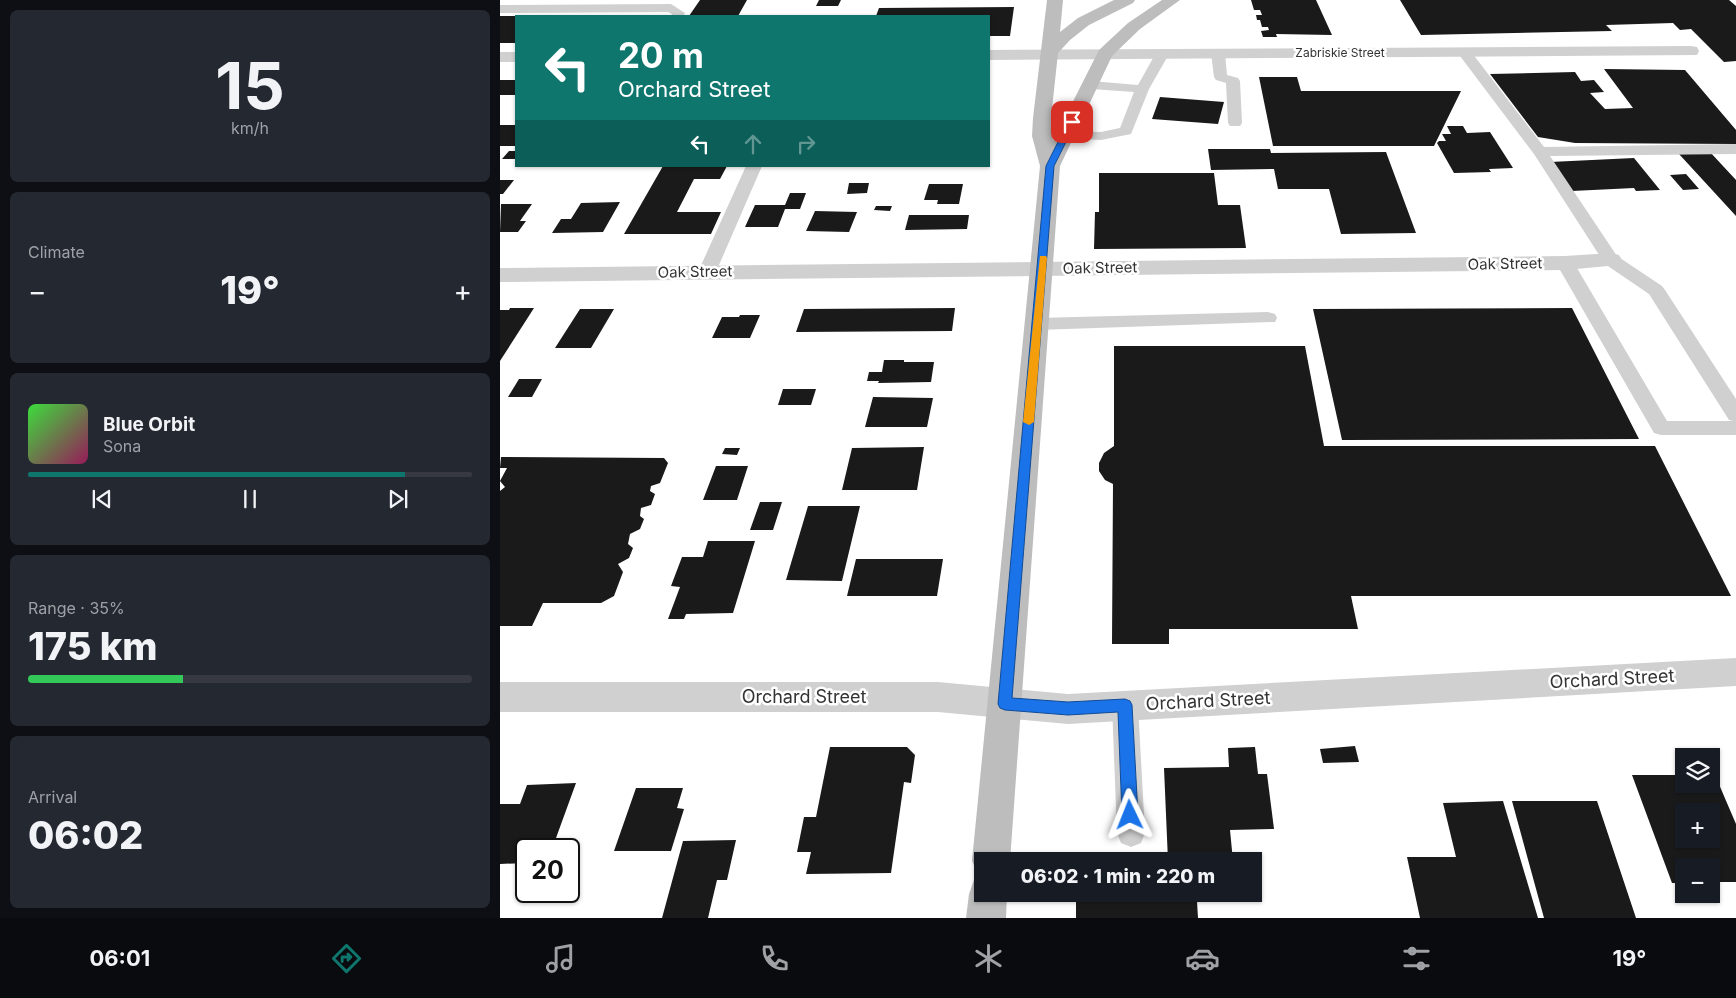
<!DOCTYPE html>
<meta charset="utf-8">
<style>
:root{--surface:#171b24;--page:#242831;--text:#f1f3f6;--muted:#9ea1a6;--line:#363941;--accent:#0f766e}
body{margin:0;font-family:Inter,sans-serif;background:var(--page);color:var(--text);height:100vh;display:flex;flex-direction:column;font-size:19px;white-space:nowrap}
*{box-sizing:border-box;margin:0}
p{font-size:16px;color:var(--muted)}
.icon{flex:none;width:28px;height:28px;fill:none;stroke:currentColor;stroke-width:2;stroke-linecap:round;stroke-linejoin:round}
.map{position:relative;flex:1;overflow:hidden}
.drawer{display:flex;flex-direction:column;gap:10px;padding:10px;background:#0d0f14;width:500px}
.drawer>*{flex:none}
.hud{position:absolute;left:15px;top:15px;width:475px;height:152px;border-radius:0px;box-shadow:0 1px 4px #0004;background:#0f766e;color:#fff;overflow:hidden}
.tools{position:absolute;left:1175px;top:748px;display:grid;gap:10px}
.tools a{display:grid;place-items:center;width:45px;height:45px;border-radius:0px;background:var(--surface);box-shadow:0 1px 4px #0004;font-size:25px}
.speed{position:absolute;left:15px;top:838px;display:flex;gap:10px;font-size:25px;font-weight:700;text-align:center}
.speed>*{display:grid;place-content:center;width:65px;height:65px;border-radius:50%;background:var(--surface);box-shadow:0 1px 4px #0004;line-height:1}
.speed .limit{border:2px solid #111;border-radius:8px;background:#fff;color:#111}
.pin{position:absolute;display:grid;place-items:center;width:42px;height:42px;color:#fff;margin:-21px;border-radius:10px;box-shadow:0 2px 8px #0006}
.me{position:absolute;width:55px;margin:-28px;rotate:358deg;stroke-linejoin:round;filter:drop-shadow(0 0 4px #0008)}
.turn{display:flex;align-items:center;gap:18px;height:105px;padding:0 20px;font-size:22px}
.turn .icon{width:65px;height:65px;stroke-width:2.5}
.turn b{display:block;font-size:35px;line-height:42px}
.lanes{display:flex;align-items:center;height:48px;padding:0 20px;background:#0003;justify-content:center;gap:25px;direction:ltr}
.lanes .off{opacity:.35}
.big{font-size:38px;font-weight:800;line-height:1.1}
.drawer .widget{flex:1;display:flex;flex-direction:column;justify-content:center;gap:8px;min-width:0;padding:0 18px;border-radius:8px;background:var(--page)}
.drawer .dial{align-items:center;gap:0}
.dial b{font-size:65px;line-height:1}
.song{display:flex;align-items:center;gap:15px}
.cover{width:60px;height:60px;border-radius:8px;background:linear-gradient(135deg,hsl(120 70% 55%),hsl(330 70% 35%))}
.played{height:5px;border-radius:2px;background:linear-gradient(90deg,var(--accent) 85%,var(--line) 85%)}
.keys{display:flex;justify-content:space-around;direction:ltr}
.heat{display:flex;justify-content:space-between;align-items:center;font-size:28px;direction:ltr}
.charge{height:8px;border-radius:4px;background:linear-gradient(90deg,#34c759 35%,var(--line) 0)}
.trip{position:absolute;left:474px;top:852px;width:288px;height:50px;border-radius:0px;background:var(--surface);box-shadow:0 1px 4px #0004;font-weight:800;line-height:50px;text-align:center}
.menu{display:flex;height:80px;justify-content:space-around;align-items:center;background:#090b0e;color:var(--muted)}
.menu .icon{width:35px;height:35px}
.menu .on{color:var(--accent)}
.menu b{font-size:22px;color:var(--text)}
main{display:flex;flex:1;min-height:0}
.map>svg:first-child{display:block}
.building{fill:#1a1a1a;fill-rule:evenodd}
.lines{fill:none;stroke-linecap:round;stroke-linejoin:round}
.service{fill:#d0d0d0;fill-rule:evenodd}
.minor{fill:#d0d0d0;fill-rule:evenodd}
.secondary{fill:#bdbdbd;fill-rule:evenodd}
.route{fill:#1a73e8;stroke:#114b97}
.slow{fill:#f59e0b}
.labels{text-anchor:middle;stroke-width:5;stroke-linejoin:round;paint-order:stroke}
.far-street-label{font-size:12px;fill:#333;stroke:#fff}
.street-label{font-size:15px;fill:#333;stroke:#fff}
.near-street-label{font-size:18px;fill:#333;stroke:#fff}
</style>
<main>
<section class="drawer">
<div class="widget dial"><b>15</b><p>km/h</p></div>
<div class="widget"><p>Climate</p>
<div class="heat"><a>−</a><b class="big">19°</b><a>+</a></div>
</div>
<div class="widget">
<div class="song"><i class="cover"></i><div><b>Blue Orbit</b><p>Sona</p></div></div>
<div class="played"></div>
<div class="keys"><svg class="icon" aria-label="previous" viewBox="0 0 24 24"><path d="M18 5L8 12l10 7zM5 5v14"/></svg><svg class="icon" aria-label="pause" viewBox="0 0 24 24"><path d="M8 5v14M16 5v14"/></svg><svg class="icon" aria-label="next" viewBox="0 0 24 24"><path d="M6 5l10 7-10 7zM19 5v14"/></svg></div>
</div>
<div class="widget"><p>Range · 35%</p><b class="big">175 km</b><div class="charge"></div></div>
<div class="widget"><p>Arrival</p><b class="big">06:02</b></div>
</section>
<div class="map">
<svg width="1236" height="918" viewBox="0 0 1236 918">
<rect width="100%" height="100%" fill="#fff"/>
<path class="building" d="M200,0h47l-9,16h-49z
M319,0h22l-3,6h-22z
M751,0h65l16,35 -56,-1 1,3h-14l-2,-6 8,-1 -1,-3h-6l-2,-7h-3l-1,-5h6l-2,-5h-6z
M900,0h329l7,6v55l-12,1 -33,-33 -11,1 -7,-7 -67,2 6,6 -191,4z
M514,7l-4,29h-21v-20h-113l3,-8z
M0,16h16v27h-16z
M1104,69l81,1 51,60v14l-161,-1 -37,-6 -48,-63 85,-2 6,9 13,-1 10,12 -14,1 15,16 28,-1z
M759,77h38l4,14h160l-27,55h-161z
M0,80h16v15h-16z
M660,97l64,5 -6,22 -66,-5z
M0,125h16v21h-16z
M947,126h16l4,7 23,-1 23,36 -24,1 2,3 -37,1 -17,-30 2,-2h7l-4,-7h9z
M708,149h62l1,4 115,-1 30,81 -75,1 -12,-45h-51l-4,-20 -63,1z
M9,151h7v8h-14z
M1210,152l26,28v36l-57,-62z
M1134,158l26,32 -24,1 -2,-3 -62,3 -22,-29z
M163,166h64l-7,13h-26l-17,33h44l-10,22h-87z
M599,173h115l4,32h22l6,43 -152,1 1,-37h4z
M1186,174l13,15 -16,1 -13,-15z
M0,180h14l-11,14h-3z
M349,183h20l-2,10 -20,1z
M429,184h34l-4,20h-22l1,-4h-14z
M290,193h16l-6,16h-15l-7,18h-33l10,-22h30z
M120,202l-17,30 -51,1 9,-14h10l10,-16z
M1,204h31l-12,17h6l-8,11h-18z
M376,206h16l-2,5 -16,-1z
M315,211l42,1 -8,20 -43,-1z
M409,215h60l-2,14 -62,1z
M10,308h24l-34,53v-51h9z
M455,308l-3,23 -156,1 8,-23z
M1072,308l67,131 -297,1 -29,-131z
M80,309h34l-23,39h-36z
M240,315h20l-10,23h-38l10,-21h17z
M614,346h191l19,100h331l76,150h-380l7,33h-189v15h-57l1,-160 -8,-4 -6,-9v-8l5,-10 10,-7z
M384,360h20v2h30l-3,20 -53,1 1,-2h-12l2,-9h13z
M19,379h23l-10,18h-24z
M283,389h33l-5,16h-33z
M373,397l60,1 -6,29h-62z
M424,447l-7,43h-75l10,-42z
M225,448h15l-3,7 -15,-1z
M1,457l163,1 4,5 -8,20 -9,3 -1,5 5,3 -4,11 -10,3 -1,8 4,3 -4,10 -10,5 -2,10 5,4 -4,10 -11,6 5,8 -9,24 -13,7h-58l-11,23h-32v-135l5,-4 -5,-6 7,-13h-7z
M216,466h32l-11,34h-34z
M260,502h22l-9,28h-23z
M308,506h52l-18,75 -56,-1z
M208,541h47l-22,72 -47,1 -2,5h-16l12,-32 -9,-1 11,-29h21z
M356,559h87l-6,37h-90z
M855,746l4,16 -36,1 -3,-14z
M330,747h77l8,8 -4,28 -7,-1 -13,91 -85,1 5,-22h-14l7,-35h12z
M755,747l3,27h9l7,55 -44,1 3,31h-65l-4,-93 65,-1 -1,-19z
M1132,775h52v9h27v-9h4l21,49v58h-25v-16h-27v17h-12zM1184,811h27v28h-27z
M76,783l-24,66h-26v14l-26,1v-60h20l7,-19z
M136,788h47l-6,20 7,1 -13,42h-57z
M1003,801l35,117h-118l-13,-61h49l-13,-54z
M1012,801h85l39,117h-92z
M236,840l-9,40h-10l-9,38h-46l21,-77z
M576,894h108v7h13l1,17h-122z"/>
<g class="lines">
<path class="service" d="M171,4l14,9 -2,3h-12l1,-2 -4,-2 -168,1v-8z
M964,48l5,1 75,98 192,-3v10l-186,2 67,100 45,30 3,4 71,109v36h-75l-7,-2 -98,-170 3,-4 6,-1 6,1 3,4 93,158h66l-4,-1 -80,-126 -44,-30 -71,-110 -77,-102z
M718,49l7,4 2,22 11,3 2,3 2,42 -2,3h-10l-2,-3 -2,-40 -10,-3 -2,-3 -3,-24z
M662,50l7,4 -20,35 -18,45 -30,6 -41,-2 -2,-3 2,-3 5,-1 36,1 19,-4 14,-36 -43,-3 -7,-4 7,-4 47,4 19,-34z
M246,166h16l-46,106 -3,4 -6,1 -6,-1 -3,-4z
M768,312l7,2 2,4 -2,4 -238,8 -7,-2 -2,-4 2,-4 7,-2z
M625,694l9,3 4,8 7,128 -4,10 -10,4 -10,-4 -4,-10 -5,-128 4,-8z"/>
<path class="minor" d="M1191,46l6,1 2,4 -2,4 -708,5v-10z
M0,52h16v10h-16z
M1111,253l8,2 3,5 -3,5 -54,5 -1065,12v-14l1065,-12z
M1236,658v28l-668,38 -130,-12h-438v-30h438l130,12z"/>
<path class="secondary" d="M547,0h16l-3,32 18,-14 36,-18h21l-2,3 -44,22 -19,15 -12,13 -7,65 2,23 46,-91 29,-27 34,-23h18l-40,29 -28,27 -52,110 -50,695h-28v15l-4,-2 -6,-13 68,-695 -8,-30 1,-18z
M482,877v17h25l-1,24h-40l3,-24 5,-14z"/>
</g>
<path class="route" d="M572,119l4,3 -22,44 -42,532 56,4 57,-3 5,2 2,4 6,110 -3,5 -5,2 -5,-2 -3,-5 -4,-103 -50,3 -63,-5 -5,-2 -2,-4 48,-538 22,-44z"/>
<path class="slow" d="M540,256h6l1,2 -13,164 -5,3 -6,-3z"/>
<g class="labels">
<g class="far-street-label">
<text x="840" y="57">Zabriskie Street</text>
</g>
<g class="street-label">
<text transform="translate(1005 264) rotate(-1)" y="5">Oak Street</text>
<text transform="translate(600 268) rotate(-1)" y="5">Oak Street</text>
<text transform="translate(195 272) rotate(-1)" y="5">Oak Street</text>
</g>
<g class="near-street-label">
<text transform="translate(1112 679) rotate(-3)" y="6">Orchard Street</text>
<text x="304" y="703">Orchard Street</text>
<text transform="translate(708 701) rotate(-3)" y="6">Orchard Street</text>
</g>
</g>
</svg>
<div class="tools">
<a><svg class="icon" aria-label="layers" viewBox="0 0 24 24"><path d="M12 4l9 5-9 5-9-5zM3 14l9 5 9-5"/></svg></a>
<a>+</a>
<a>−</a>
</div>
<div class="speed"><div class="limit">20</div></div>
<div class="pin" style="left:572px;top:122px;background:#d93025"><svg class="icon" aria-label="arrive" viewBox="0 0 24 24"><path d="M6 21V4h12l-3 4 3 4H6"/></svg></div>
<svg class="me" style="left:630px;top:815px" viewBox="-20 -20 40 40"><path d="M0-17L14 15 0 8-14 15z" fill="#1a73e8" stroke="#fff" stroke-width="4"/></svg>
<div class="trip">06:02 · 1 min · 220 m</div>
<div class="hud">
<div class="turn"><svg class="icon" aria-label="left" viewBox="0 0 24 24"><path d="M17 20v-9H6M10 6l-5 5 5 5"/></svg><div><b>20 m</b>Orchard Street</div></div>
<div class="lanes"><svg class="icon" aria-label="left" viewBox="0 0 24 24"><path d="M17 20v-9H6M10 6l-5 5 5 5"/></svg><svg class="icon off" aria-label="ahead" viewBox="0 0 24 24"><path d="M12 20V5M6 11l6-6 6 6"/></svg><svg class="icon off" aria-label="right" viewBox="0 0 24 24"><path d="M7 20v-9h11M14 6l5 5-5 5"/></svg></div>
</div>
</div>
</main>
<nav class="menu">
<b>06:01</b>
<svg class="icon on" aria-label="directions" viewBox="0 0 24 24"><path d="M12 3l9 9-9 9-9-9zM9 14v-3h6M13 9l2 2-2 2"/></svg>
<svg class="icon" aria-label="music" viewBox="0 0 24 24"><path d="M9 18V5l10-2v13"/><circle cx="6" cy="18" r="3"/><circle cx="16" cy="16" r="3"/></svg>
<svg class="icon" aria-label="phone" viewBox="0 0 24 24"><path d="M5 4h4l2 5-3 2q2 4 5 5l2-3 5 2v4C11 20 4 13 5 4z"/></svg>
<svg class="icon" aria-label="climate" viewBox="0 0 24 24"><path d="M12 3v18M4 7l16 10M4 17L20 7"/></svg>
<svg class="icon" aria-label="car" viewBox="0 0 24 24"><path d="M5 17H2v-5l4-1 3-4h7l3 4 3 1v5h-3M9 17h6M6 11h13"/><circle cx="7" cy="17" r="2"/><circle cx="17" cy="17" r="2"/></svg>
<svg class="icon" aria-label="filters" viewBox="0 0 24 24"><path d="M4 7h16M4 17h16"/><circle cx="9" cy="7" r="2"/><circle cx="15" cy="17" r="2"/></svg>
<b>19°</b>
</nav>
